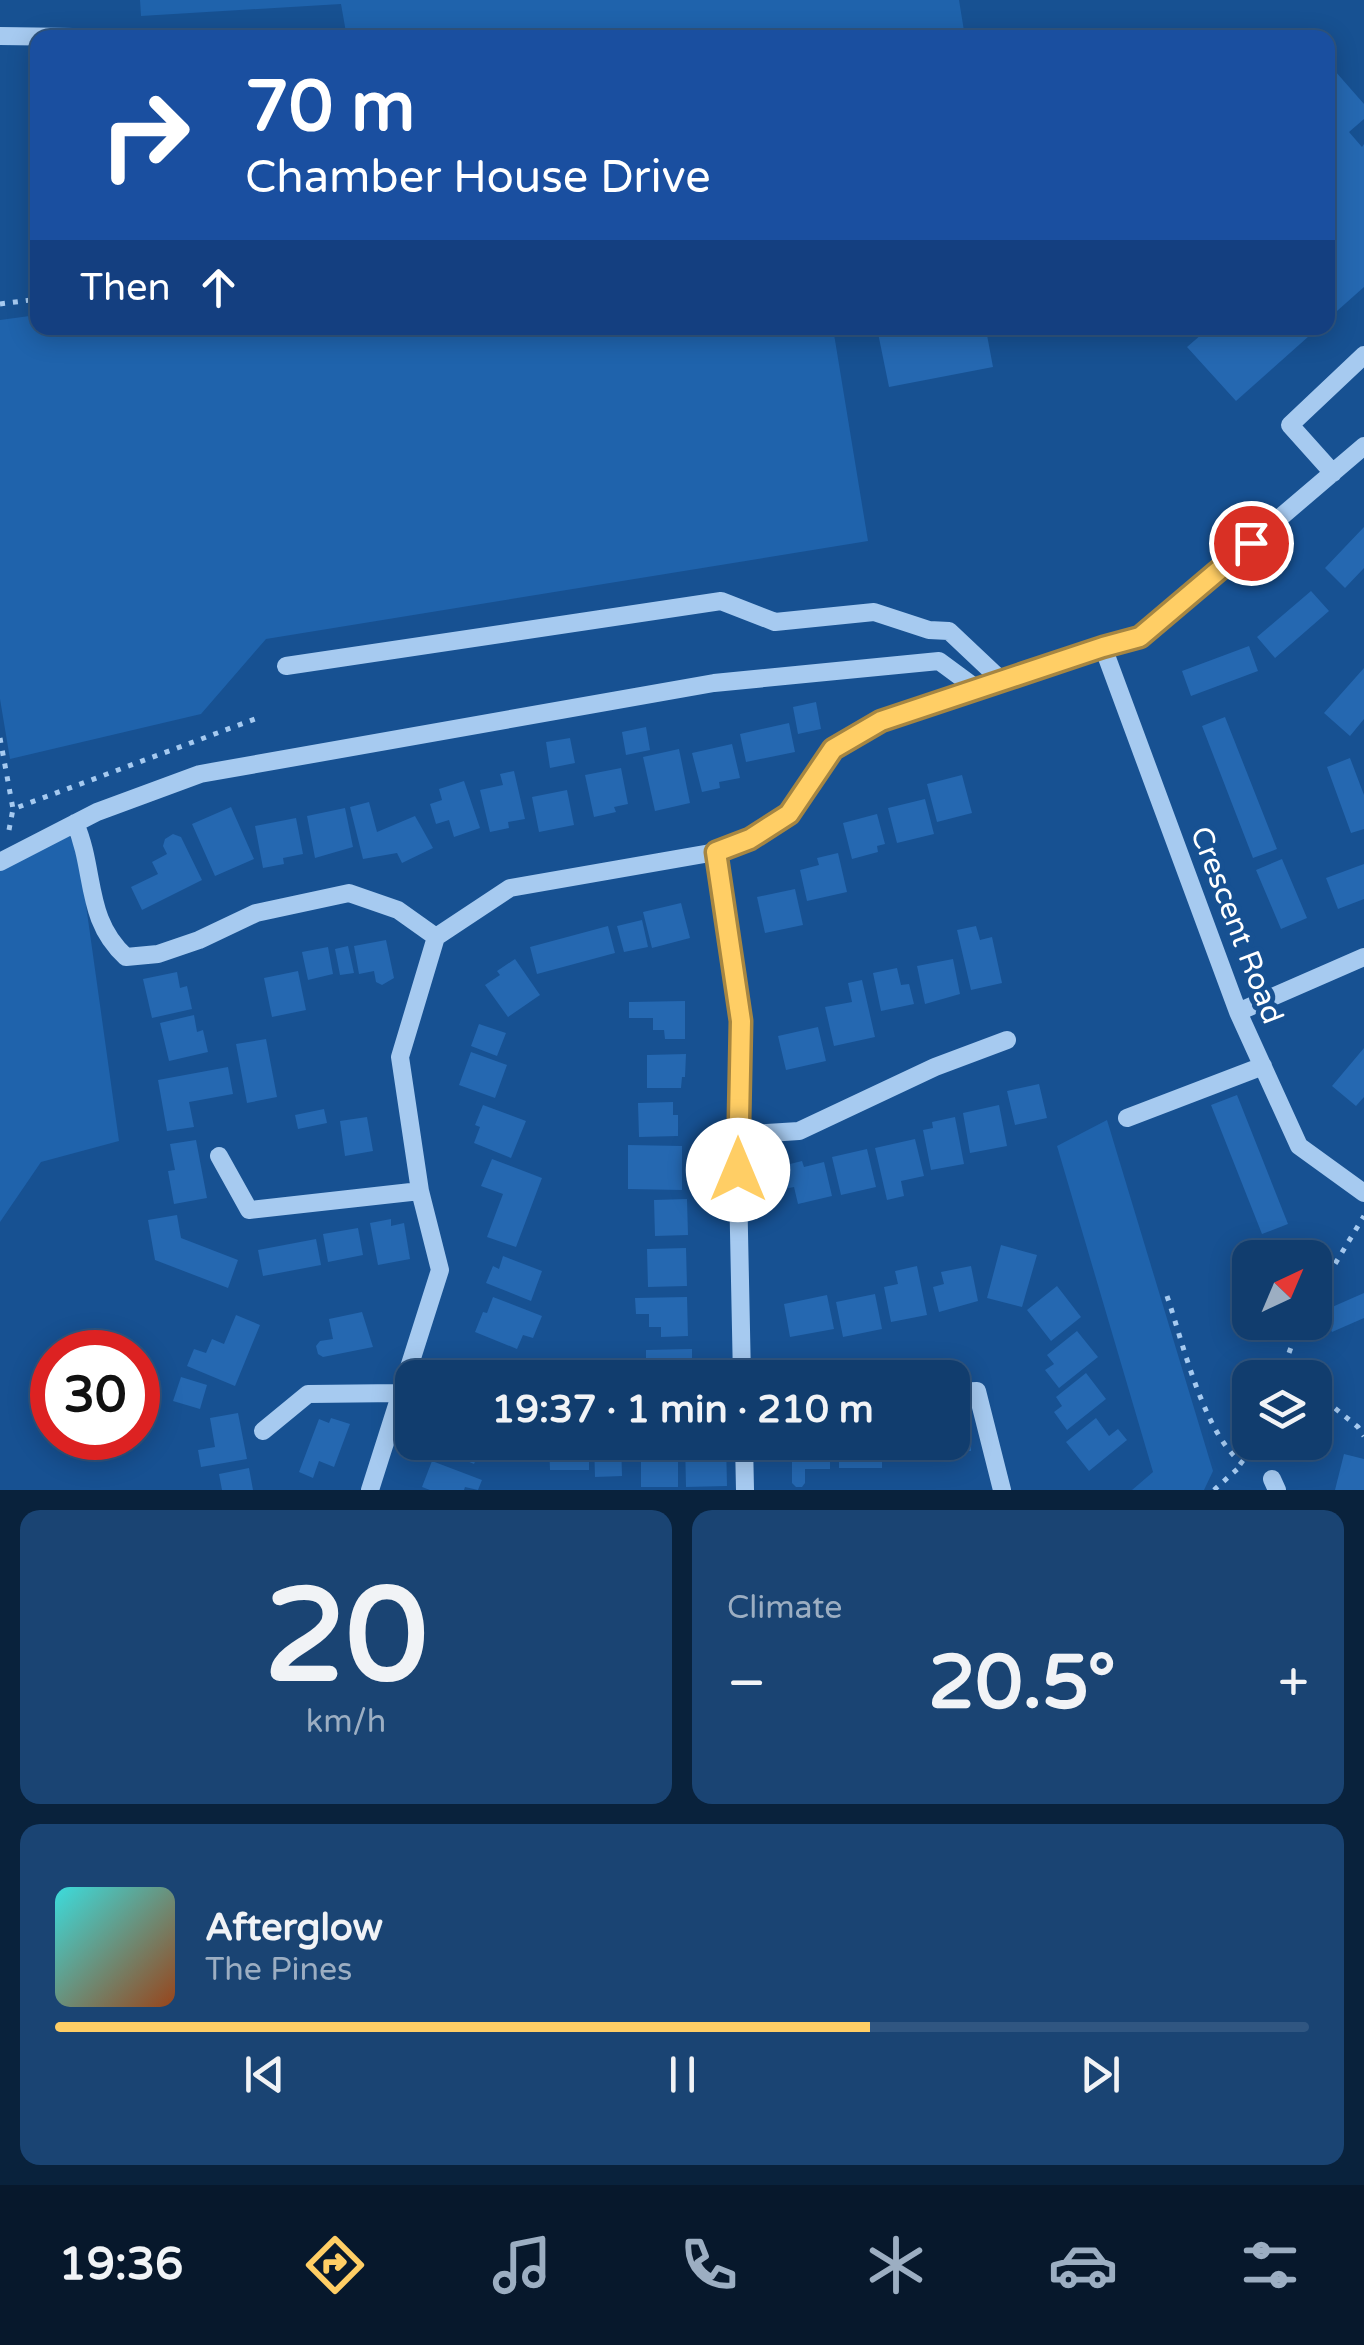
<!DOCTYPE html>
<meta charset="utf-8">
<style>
:root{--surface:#113d6e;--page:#1a4473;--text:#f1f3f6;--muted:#9caec2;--line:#305681;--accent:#ffce65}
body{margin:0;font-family:"Varela Round",sans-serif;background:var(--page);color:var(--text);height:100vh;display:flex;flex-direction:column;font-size:38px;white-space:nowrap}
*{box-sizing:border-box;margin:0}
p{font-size:32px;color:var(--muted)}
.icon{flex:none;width:55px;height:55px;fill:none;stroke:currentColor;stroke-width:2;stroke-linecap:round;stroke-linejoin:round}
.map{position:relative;height:1490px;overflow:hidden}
.drawer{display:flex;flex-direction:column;gap:20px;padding:20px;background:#09223c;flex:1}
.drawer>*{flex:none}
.hud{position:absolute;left:30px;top:30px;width:1305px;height:305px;border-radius:20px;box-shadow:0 5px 25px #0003,0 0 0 2px var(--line);background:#1a4fa0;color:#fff;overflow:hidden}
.needle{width:65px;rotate:44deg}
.tools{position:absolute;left:1232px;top:1240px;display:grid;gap:20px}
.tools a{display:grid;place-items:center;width:100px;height:100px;border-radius:20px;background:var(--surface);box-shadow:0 5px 25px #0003,0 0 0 2px var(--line);font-size:50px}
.speed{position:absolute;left:30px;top:1330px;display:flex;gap:20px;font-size:50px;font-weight:700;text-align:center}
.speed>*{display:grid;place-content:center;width:130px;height:130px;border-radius:50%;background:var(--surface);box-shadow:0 5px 25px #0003,0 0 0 2px var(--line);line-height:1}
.speed .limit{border:15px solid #d22;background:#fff;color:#111}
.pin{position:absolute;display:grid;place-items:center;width:85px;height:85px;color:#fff;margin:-42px;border:5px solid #fff;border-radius:50%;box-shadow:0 2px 10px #0007}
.me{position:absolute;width:110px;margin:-55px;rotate:0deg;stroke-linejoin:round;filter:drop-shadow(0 0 8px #0008)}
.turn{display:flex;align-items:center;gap:35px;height:210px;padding:0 50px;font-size:45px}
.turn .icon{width:130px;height:130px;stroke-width:2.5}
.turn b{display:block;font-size:70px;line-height:85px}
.then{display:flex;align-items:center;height:95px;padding:0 50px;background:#0003;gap:20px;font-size:38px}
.big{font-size:75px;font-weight:800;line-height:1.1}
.drawer .widget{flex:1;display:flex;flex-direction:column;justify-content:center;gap:15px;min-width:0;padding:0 35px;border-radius:20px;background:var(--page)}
.drawer .dial{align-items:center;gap:0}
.dial b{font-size:130px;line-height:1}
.song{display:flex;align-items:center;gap:30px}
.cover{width:120px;height:120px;border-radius:15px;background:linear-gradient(135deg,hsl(180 70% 55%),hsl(20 70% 35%))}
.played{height:10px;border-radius:5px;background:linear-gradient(90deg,var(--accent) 65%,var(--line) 65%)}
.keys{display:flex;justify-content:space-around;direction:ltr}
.heat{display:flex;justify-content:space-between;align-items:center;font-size:55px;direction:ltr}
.drawer .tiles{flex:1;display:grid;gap:20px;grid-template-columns:1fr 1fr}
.widget:last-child{grid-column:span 2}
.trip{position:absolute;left:395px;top:1360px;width:575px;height:100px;border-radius:20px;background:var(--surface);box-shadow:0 5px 25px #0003,0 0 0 2px var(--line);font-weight:800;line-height:100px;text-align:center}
.dock{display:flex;height:160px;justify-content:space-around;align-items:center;background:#07182c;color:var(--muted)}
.dock .icon{width:70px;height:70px}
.dock .current{color:var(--accent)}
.dock b{font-size:45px;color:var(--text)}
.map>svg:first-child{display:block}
.green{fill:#1f63ac}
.building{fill:#2568b1}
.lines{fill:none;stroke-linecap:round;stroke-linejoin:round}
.path{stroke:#a6caf0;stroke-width:5;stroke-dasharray:5 8;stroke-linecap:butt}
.minor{stroke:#a6caf0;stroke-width:18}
.route-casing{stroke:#a68642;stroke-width:25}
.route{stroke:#ffce65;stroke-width:18}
.labels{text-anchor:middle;stroke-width:10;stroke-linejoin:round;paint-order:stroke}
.street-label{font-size:30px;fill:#fff;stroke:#175192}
</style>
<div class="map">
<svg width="1364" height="1490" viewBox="0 0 1364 1490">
<rect width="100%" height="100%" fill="#175192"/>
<path class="green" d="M140,0h819l6,37 -618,1 -6,-34 -200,12z
M37,315l1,13h795l35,213 -602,98 -65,75 -191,45 -10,-60v-379z
M68,833l11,22 40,286 -78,21 -41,60v-358z
M1107,1120l106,351 -9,19h-72l21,-18 -96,-326z"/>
<path class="building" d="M1328,63l36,41v15l-15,13 13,15 2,-3v143l-36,32z
M877,328h142v1l-32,6 6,32 -104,20z
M1209,328h109l-82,73 -49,-54z
M1364,527v41l-19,20 -20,-20z
M1311,591l18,20 -54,47 -18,-21z
M1249,646l9,25 -67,25 -9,-25z
M1364,668v51l-14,17 -26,-23z
M816,702l5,27 -23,5 -5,-27z
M1225,717l52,132 -24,9 -51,-132z
M789,723l6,29 -49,10 -6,-28z
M646,727l4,23 -24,5 -4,-23z
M570,738l5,25 -25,5 -4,-26z
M732,744l8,34 -21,4 1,6 -18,4 -10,-39z
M679,749l11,54 -35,8 -12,-54z
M1350,758l14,37v34l-13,4 -24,-66z
M621,768l7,36 -14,3 2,5 -22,5 -9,-42z
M514,771l11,48 -17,3 1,6 -19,4 -10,-42 23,-5 -3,-11z
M962,775l10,38 -35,9 -10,-38z
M464,781l16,47 -26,9 -5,-17 -13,4 -6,-20 12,-4 -3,-11z
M567,790l7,35 -35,7 -7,-35z
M925,799l9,35 -37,9 -9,-35z
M369,802l8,30 38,-16 18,32 -31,15 -5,-10 -34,6 -13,-52z
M231,807l23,52 -39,17 -23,-52z
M345,808l8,39 -38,11 -8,-42z
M877,814l8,30 -8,2 1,6 -26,7 -9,-36z
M296,818l7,36 -20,4 1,6 -21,4 -8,-42z
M173,834l8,3 21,43 -60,30 -11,-23 27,-13 -6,-12 15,-8 -4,-8 2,-7z
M838,853l9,39 -40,9 -7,-31 19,-5 -2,-7z
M1282,859l25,59 -26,11 -25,-59z
M1364,864v35l-26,10 -12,-31z
M795,889l8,36 -38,8 -8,-36z
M681,903l9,35 -38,10 -9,-36z
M642,920l6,27 -24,5 -7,-26z
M608,926l7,27 -78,21 -7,-27z
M976,926l4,14 12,-3 10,46 -31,7 -14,-60z
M386,940l8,38 -12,7 -6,-3 -2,-11 -15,3 -5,-28z
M348,946l6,27 -14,2 -5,-26z
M328,947l5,27 -25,6 -6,-28z
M515,959l25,36 -32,22 -23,-32 15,-10 -3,-4z
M953,959l7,35 -35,10 -8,-38z
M897,968l4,17 8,-1 5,20 -33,7 -8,-38z
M298,971l8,39 -34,7 -8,-39z
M177,972l3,16 7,-2 5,23 -40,9 -9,-39z
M862,980l13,57 -41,9 -9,-39 27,-5 -4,-19z
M685,1001v38h-20l-1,-9h-11v-12h-24v-16z
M194,1015l3,17 6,-2 5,22 -39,9 -9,-38z
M479,1024l27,9 -9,23 -26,-10z
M818,1027l8,34 -40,9 -8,-34z
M266,1039l11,58 -30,6 -11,-59z
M1364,1048v49l-8,9 -24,-20z
M471,1052l36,13 -12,33 -36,-13z
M686,1054l-1,23h-3l-1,11h-34v-33z
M228,1067l5,27 -44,8 5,25 -27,4 -9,-51z
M1039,1084l8,34 -32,7 -8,-34z
M1237,1095l51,129 -26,10 -51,-129z
M673,1102v13h5v21l-39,1 -1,-34z
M483,1105l43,16 -15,37 -37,-15 6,-16 -5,-2z
M999,1105l8,41 -37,7 -7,-40z
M324,1109l3,14 -29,6 -3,-14z
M367,1117l6,34 -28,5 -5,-35z
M955,1117l9,47 -33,6 -8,-40 10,-2 -1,-6z
M915,1139l9,37 -23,5 3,15 -17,4 -12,-52z
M196,1140l11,58 -33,6 -6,-33 7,-1 -5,-26z
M628,1145l54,1v44l-54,-1z
M867,1149l9,38 -35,8 -9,-38z
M492,1159l50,19 -26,69 -29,-10 16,-43 -22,-8z
M802,1161l2,6 20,-5 8,34 -34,8 -4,-17 -10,2 -6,-22z
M687,1199l1,36 -33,1 -1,-36z
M177,1215l4,23 57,22 -10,28 -73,-28 -7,-40z
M391,1219v7l13,-3 6,36 -32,6 -8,-42z
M358,1228l5,27 -35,7 -5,-28z
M316,1239l5,26 -58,11 -5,-26z
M1001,1245l36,10 -15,52 -35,-9z
M686,1248l1,38 -39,1 -1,-38z
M503,1256l39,15 -11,30 -45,-18 7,-17 6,3z
M917,1266l10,49 -36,7 -7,-35 14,-3 -3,-13z
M971,1266l7,35 -39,11 -6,-25 11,-3 -3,-12z
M1057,1286l24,31 -30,24 -24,-31z
M1364,1293v25l-32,14 -9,-21z
M875,1294l7,35 -39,8 -7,-35z
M827,1295l7,34 -44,8 -6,-33z
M493,1297l49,19 -9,22 -10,-3 -6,14 -42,-17 8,-20 4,1z
M687,1297l1,39 -27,1v-10h-12v-13h-13l-1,-16z
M362,1312l11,35 -50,10 -5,-3 -2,-8 4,-5 13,-2 -4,-20z
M236,1315l24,10 -25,61 -48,-20 7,-17 12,4 6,-14 12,5z
M1077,1331l21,26 -39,31 -14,-18 9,-6 -7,-9z
M692,1349v29h-36l-1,-16h-9v-12z
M1086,1373l20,26 -39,31 -13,-18 8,-6 -6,-9z
M181,1377l26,8 -7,24 -27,-8z
M952,1411l20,1 -1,39 -35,-1v-8h16z
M238,1413l9,46 -46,8 -3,-17 17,-3 -5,-29z
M331,1418l19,6 -16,43 -15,-6 -6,17 -14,-6 20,-53 10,4z
M1096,1418l13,18 9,-7 9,11 -38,31 -23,-29z
M440,1442h43l-9,22 -37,-16z
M549,1442h40v28h-39z
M594,1442h27l1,34 -27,1z
M685,1442h41l1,44 -41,1z
M792,1442h38v27h-25v14l-3,4h-6l-4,-4z
M839,1442h43v26h-43z
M892,1442h35l-1,15 -34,-1z
M651,1450h27v37h-37v-26h10z
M1344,1454l20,5v31h-29z
M432,1461l50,19 -4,10 -13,-3 -1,3h-34l-8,-3z
M249,1468l4,22h-31l-3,-16z"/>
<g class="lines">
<path class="path" d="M0,304l38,-5
M0,738l13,71 242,-90
M9,830l4,-21
M1167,1296c16,46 39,150 83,172
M1315,1297l49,-81
M1284,1367l13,11
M1284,1378v-11l16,-45
M1315,1392l43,35 6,9
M1280,1459l1,-17
M1214,1490l29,-26"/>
<path class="minor" d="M0,36l73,1
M1333,473l-43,-48 74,-70
M1103,647l135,365 61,134 65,47
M286,666l435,-65 54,21 99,-10 55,18 20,1 53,50
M75,823c21,48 9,96 51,134l32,-3 41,-14 57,-27 93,-20 49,17 38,27
M716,852l25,169 -4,114 5,243
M0,862l97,-50 103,-38 514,-91 225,-22 38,28
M1238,1012l126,-55
M1127,1118l136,-52
M737,1135l62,-4 136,-64 72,-27
M219,1156l30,54 171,-19
M952,1392l25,-1 25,99
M263,1431l45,-37 93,-1
M744,1442l1,48
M1272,1479l5,11
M370,1490l70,-220 -20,-79 -20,-134 36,-120 74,-49 206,-36 34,-13 39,-26 44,-64 48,-28 222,-74 37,-10 224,-191"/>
</g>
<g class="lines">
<g class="route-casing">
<path id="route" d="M738,1170l3,-149 -25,-169 34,-13 39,-25 44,-65 48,-28 222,-74 37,-10 111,-94"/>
</g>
<use href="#route" class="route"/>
</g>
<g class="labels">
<g class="street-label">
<text transform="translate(1237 925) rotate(69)" y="10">Crescent Road</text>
</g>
</g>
</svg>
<div class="tools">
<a><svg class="needle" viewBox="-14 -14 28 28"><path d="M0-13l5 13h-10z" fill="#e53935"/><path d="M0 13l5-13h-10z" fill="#9caec2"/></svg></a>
<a><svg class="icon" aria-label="layers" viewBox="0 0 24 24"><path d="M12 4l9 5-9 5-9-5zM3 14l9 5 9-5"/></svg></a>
</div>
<div class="speed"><div class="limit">30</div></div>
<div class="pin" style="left:1251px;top:543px;background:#d93025"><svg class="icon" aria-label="arrive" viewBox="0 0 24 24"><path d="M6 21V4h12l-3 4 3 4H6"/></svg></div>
<svg class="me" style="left:738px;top:1170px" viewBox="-20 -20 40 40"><circle r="19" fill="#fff"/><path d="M0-13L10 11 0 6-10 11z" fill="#ffce65"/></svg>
<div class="trip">19:37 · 1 min · 210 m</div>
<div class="hud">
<div class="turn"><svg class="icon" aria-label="right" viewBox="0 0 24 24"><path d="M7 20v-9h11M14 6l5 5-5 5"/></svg><div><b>70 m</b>Chamber House Drive</div></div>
<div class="then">Then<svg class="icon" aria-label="ahead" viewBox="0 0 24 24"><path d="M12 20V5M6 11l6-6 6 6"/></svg></div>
</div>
</div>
<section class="drawer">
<div class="tiles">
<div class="widget dial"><b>20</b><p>km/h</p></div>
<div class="widget"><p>Climate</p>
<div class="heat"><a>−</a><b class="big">20.5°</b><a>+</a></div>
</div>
<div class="widget">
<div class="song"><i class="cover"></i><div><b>Afterglow</b><p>The Pines</p></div></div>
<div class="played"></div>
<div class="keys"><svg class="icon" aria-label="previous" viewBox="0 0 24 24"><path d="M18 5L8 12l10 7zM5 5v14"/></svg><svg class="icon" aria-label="pause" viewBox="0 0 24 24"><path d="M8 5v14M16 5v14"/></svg><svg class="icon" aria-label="next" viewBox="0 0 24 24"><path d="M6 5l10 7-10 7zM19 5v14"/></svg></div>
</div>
</div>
</section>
<nav class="dock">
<b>19:36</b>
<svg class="icon current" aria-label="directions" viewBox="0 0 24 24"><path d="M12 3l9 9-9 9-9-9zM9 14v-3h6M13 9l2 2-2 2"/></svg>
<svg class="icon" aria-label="music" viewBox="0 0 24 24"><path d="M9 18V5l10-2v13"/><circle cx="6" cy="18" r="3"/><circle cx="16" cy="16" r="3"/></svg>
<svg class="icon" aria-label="phone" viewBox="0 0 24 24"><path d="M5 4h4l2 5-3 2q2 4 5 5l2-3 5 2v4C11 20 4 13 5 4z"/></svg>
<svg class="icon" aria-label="climate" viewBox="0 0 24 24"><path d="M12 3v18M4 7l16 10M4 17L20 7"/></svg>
<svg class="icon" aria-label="car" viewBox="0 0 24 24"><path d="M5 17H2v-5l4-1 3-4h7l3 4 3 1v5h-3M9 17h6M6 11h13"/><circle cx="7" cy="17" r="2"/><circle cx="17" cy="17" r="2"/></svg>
<svg class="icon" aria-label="filters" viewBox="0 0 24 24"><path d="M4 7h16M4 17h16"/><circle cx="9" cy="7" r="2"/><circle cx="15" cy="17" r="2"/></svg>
</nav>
